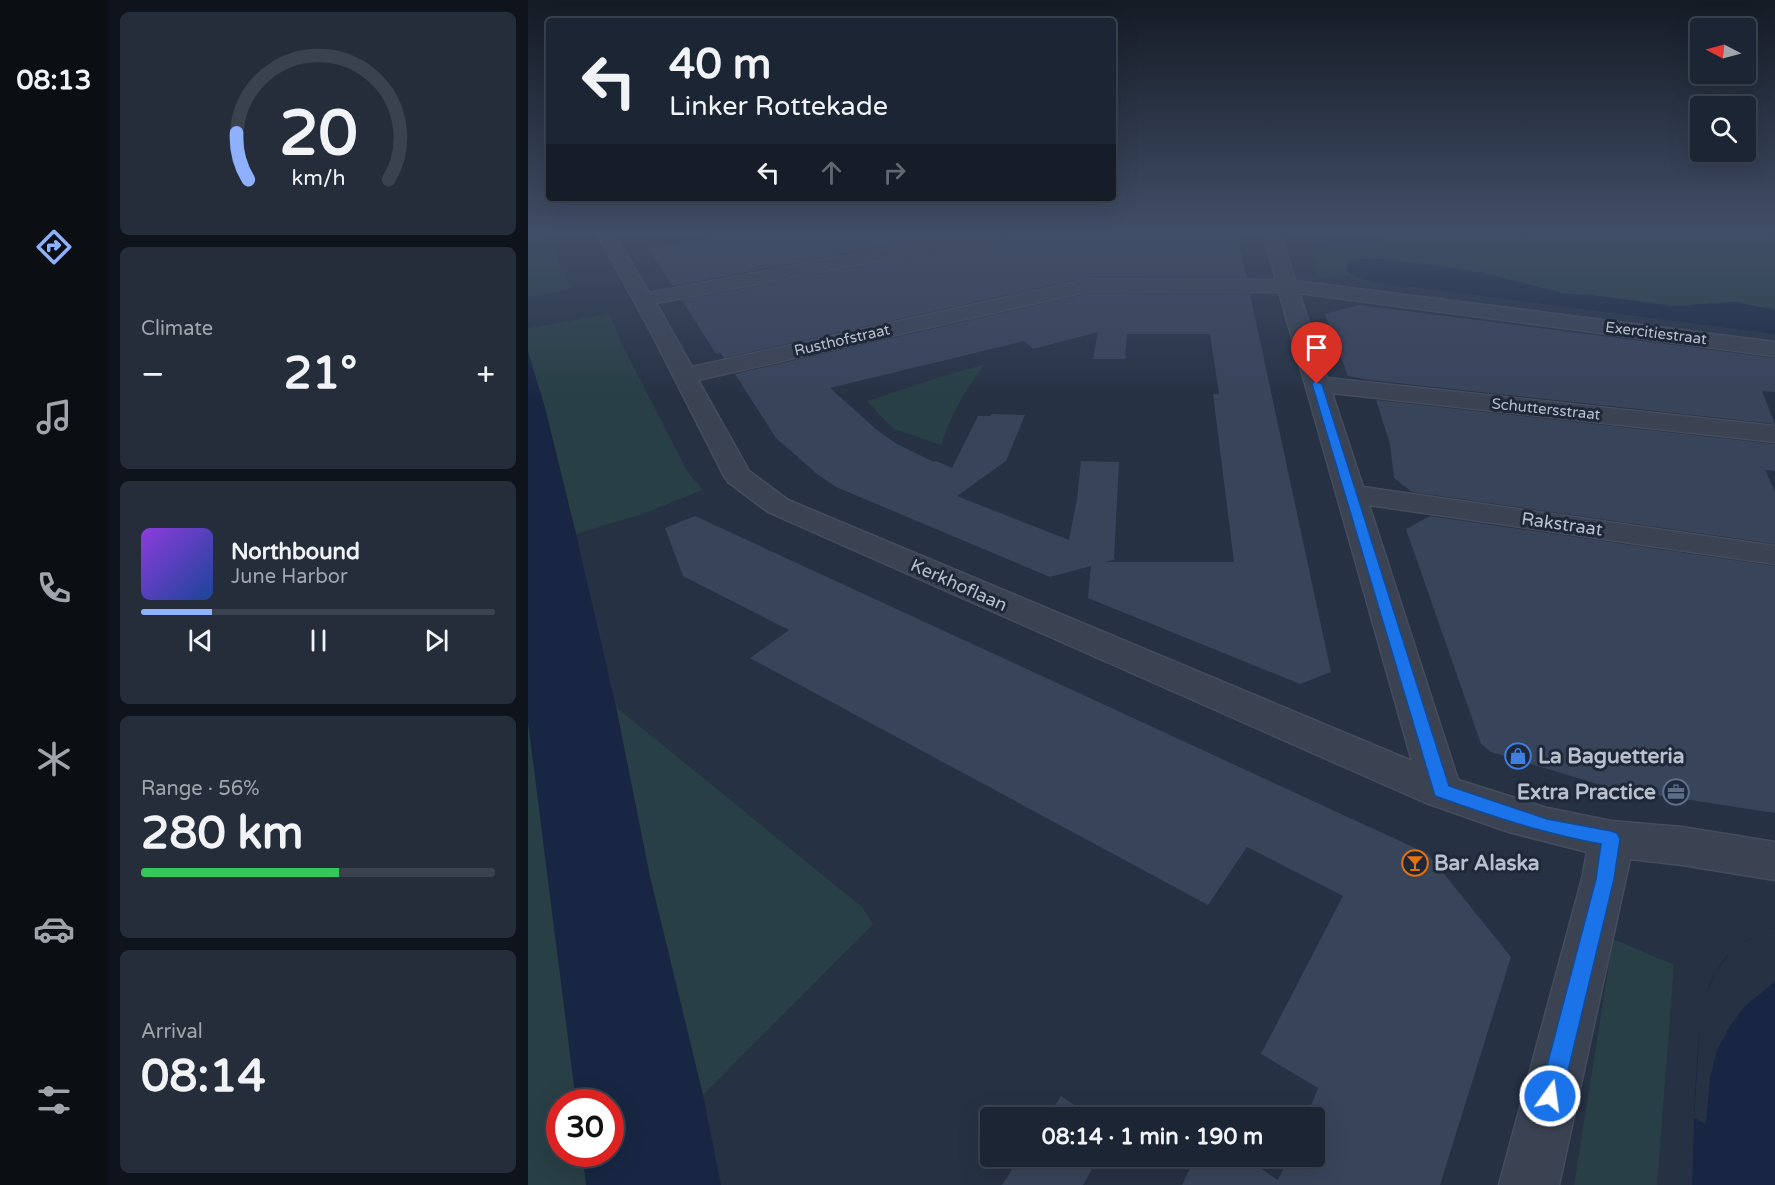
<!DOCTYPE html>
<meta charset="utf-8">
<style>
:root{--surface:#1c2533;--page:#252d3b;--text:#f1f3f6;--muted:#a0a5ac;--line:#3a424e;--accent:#8fb0fb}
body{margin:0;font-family:"Varela Round",sans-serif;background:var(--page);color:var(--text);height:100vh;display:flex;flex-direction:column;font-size:22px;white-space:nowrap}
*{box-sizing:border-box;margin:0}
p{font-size:20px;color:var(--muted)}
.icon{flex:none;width:33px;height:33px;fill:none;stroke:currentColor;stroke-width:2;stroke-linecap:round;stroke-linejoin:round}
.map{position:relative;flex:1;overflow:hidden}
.drawer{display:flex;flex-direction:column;gap:12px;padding:12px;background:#0f141c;width:420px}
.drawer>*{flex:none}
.guide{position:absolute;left:18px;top:18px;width:570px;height:183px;border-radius:6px;box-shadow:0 6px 24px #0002,0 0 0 2px var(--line);background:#1c2533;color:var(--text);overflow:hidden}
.needle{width:39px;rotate:276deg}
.controls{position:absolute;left:1162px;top:18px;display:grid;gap:12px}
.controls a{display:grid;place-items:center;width:66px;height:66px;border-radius:6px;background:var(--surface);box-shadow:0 6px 24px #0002,0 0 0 2px var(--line);font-size:30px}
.speed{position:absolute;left:18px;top:1089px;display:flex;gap:12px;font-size:30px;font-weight:700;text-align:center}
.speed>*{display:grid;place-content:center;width:78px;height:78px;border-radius:50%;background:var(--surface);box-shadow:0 6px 24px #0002,0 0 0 2px var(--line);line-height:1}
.speed .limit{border:9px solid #d22;background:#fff;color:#111}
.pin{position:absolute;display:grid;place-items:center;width:51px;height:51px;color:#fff;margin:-62px -26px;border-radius:50% 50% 50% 0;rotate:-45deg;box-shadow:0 0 6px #0007}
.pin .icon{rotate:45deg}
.me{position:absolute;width:66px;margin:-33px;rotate:14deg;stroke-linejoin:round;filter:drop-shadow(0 0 4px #0008)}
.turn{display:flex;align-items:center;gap:21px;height:126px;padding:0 24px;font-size:27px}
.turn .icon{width:78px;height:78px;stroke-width:2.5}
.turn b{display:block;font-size:42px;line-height:51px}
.lanes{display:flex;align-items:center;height:57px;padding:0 24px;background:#0003;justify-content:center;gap:30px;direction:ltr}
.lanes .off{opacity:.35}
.big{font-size:45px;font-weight:700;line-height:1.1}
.drawer .card{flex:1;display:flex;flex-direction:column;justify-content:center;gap:9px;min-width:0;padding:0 21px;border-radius:9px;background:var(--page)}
.drawer .dial{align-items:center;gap:0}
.dial svg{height:156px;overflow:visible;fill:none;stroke:var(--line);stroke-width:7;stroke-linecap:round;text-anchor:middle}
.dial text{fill:var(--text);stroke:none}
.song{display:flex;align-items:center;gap:18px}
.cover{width:72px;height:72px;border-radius:9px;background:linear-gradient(135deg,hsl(270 70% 55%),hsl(220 70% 35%))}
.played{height:6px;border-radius:3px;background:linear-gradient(90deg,var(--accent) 20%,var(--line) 20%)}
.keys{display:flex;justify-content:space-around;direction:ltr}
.heat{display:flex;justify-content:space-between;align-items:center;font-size:33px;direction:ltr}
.charge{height:9px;border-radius:4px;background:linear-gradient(90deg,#34c759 56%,var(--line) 0)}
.trip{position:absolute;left:452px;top:1107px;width:345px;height:60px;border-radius:6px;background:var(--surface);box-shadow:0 6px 24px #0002,0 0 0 2px var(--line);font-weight:700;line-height:60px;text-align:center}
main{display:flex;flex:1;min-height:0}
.dock{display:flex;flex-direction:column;width:108px;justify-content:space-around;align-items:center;background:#0b0f14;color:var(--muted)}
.dock .icon{width:42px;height:42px}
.dock .current{color:var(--accent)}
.dock b{font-size:27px;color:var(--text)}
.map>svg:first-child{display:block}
.green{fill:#283f45;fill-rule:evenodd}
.water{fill:#182643}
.pier{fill:#263144}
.building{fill:#38445a;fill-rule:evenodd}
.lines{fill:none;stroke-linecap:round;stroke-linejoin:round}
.minor-casing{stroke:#444c5d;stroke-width:3}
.minor{fill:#3b4353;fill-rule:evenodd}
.route{fill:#1a73e8;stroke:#114b97;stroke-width:1.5}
.labels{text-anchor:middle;stroke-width:6;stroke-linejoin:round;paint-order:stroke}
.far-street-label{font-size:15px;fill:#b8bfcd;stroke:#1f2839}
.street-label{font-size:18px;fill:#b8bfcd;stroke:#1f2839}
.near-poi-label{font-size:21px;font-weight:bold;fill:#b8bfcd;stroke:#1f2839;text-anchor:start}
</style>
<main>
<nav class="dock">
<b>08:13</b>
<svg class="icon current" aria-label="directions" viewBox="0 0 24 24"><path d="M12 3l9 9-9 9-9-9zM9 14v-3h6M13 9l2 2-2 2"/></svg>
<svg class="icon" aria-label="music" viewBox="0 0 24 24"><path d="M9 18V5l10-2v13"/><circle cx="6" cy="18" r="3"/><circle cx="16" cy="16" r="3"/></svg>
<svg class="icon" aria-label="phone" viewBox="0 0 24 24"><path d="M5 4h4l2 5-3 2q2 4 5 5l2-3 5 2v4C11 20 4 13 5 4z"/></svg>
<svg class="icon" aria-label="climate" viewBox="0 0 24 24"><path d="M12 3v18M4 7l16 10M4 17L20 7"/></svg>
<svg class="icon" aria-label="car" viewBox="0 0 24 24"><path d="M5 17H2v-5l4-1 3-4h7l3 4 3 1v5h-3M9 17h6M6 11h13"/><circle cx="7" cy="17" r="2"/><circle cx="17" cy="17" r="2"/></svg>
<svg class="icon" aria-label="filters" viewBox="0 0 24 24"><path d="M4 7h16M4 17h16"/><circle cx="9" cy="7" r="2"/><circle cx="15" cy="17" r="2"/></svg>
</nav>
<section class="drawer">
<div class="card dial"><svg viewBox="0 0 100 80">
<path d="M14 69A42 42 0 1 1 86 69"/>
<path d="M14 69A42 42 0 0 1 8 45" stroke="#8fb0fb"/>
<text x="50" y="56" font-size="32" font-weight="700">20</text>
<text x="50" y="72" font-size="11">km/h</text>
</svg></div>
<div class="card"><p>Climate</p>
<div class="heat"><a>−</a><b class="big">21°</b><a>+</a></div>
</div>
<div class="card">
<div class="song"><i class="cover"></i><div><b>Northbound</b><p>June Harbor</p></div></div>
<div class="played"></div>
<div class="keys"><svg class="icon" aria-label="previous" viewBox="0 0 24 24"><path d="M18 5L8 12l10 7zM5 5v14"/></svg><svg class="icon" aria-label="pause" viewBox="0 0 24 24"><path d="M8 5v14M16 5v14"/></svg><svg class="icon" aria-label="next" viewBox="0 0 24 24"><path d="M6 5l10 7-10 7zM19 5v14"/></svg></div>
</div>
<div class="card"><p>Range · 56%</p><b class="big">280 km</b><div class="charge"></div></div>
<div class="card"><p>Arrival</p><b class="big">08:14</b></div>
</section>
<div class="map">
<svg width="1247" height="1185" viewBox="0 0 1247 1185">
<rect width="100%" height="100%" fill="#263144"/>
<path class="green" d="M0,233h19l24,56 -43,8z
M852,233h395v77l-40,-8 -62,4 -74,-10 -38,-3 -77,-20 -33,-6 -76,-9 -21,2 -8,8 6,7 -34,3 -9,-30 78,-4z
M79,314l3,1 12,29 65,127 16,19 -61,24 -66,20 -31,-126 -17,-56v-24z
M456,365c-19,26 -33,49 -43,80l-49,-17 -25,-27c39,-12 77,-27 117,-36z
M0,436l127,749h-127zM32,1102h50v52h-50z
M88,707l246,200 11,17 -170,171 -53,-218z
M1085,939l61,26 -17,220h-83z"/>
<path class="water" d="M847,258l109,15 77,20 38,3 74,10 62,-4 40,8v24l-395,-51 -22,-5 -12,-8 3,-9z
M0,352l17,56 31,126 40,173 34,170 53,218 18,90h-135l-4,-31h28v-52h-34l-48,-380z
M1247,928v257h-83c1,-36 2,-71 4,-107 4,-48 2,-109 50,-137 10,-5 18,-11 29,-13z"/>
<path class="pier" d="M1247,928v53l-31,26 -14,19 -13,24 -7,28 -4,46 -12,-6 6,-95 4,-24 12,-28 18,-23 31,-18z"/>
<path class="building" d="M213,233h212l-280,53 -26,-38z
M507,233h202l10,45 -158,-1 -365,81 -3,-5 -5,1 -34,-54z
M561,293l161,1 81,378 -31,12 -212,-86 3,-32 -41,11 -214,-90 -19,-13 -41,-36 -41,-64zM570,332l-5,27h32l2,-25h83l9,60h-6l21,168h-129l11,-3 -2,-1 5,-96 -38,-1 -4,38 -8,41 -112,-44 49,-35 19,-46 -33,-1 -2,2h-12l-26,52 -16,-7 -2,1 -37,-18 -20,-14 -47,-42 194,-47 9,8z
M831,305l416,53v34l-13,-1 13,33 -406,-44 -21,-4 -23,-62z
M848,400l399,44v27l-10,-1 10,22v52l-363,-52 -18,-14 -4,-34z
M167,516l733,338 83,103 -71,228h-258l14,-29h45l37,24 11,-24h25v-38h-8l12,-30 -57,-34 82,-158 -96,-49 -39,58 -458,-247 39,-28 -106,-54 -18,-48z
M902,516l345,50v247l-164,-25 -120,-36 -10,-8 -75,-215z
M533,1096l32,22h-46z
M493,1156h78l-16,29h-81z"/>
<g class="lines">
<g class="minor-casing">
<path id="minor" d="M69,233h17l35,60 319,-60h38l-8,5 -342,65 36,64 397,-88 187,1 -13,-47h17l15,48 480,61v14l-476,-63 28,85 448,48v16l-443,-49 31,94 412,59v18l-406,-59 89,275 89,28 64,13 71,6 93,15v38l-93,-15 -52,-6 -71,326h-60l83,-306 5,-27 -78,-20 -83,-29 -658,-291 -40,-30 -4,-6 -72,-142zM561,291l190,1 133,469 -624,-261 -39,-29 -51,-91z"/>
</g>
<use href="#minor" class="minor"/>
</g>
<linearGradient id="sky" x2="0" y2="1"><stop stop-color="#151b25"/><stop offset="0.58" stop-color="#414e67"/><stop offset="1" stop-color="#414e67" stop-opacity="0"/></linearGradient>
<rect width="1247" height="399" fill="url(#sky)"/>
<path class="route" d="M786,381l8,3 127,402 98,33 64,12 6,2 3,6 -6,40 -52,217 -4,9 -8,3 -8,-3 -3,-9 57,-217 5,-35c-59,-11 -110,-28 -166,-48l-123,-412z"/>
<defs>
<g id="shop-ring" transform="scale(1.35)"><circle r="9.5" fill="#1f2839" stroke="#3f7fe0" stroke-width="1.5"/><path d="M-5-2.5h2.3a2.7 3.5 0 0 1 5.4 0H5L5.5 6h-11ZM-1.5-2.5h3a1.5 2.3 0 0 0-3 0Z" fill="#3f7fe0"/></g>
<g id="office-ring" transform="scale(1.35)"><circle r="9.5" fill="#1f2839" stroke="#5c6f8a" stroke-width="1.5"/><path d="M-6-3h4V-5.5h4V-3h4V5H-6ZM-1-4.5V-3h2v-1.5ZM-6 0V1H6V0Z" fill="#5c6f8a"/></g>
<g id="bar-ring" transform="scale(1.35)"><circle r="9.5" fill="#1f2839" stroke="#e8710a" stroke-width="1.5"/><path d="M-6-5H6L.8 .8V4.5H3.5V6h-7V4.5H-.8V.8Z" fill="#e8710a"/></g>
</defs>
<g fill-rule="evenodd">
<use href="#shop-ring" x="990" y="756"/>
<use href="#office-ring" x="1148" y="792"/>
<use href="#bar-ring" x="887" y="863"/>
</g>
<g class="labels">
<g class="far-street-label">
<text transform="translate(1128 333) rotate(7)" y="5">Exercitiestraat</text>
<text transform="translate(314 340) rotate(-13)" y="5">Rusthofstraat</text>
<text transform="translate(1018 409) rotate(6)" y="5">Schuttersstraat</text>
</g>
<g class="street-label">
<text transform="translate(1034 524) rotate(8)" y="6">Rakstraat</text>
<text transform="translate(431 585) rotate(24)" y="6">Kerkhoflaan</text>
</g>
<g class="near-poi-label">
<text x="1010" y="763">La Baguetteria</text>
<text x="1128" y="799" text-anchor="end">Extra Practice</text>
<text x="906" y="870">Bar Alaska</text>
</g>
</g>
</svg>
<div class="controls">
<a><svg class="needle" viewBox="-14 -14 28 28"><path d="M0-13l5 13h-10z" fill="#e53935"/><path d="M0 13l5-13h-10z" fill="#a0a5ac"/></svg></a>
<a><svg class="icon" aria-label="search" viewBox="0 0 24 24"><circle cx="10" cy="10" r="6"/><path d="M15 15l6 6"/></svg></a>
</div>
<div class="speed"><div class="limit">30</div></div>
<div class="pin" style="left:789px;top:384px;background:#d93025"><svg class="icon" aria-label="arrive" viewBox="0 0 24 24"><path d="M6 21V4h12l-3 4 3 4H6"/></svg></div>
<svg class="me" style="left:1022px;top:1096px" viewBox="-20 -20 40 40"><circle r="17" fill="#1a73e8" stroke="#fff" stroke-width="3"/><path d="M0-11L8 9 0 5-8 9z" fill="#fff"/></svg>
<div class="trip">08:14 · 1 min · 190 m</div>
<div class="guide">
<div class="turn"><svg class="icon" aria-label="left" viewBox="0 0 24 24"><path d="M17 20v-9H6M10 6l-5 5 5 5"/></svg><div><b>40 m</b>Linker Rottekade</div></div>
<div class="lanes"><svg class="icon" aria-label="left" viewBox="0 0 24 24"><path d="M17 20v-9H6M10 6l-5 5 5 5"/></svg><svg class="icon off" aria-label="ahead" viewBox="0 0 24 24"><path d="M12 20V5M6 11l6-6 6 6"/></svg><svg class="icon off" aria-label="right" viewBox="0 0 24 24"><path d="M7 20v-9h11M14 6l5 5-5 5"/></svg></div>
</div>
</div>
</main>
